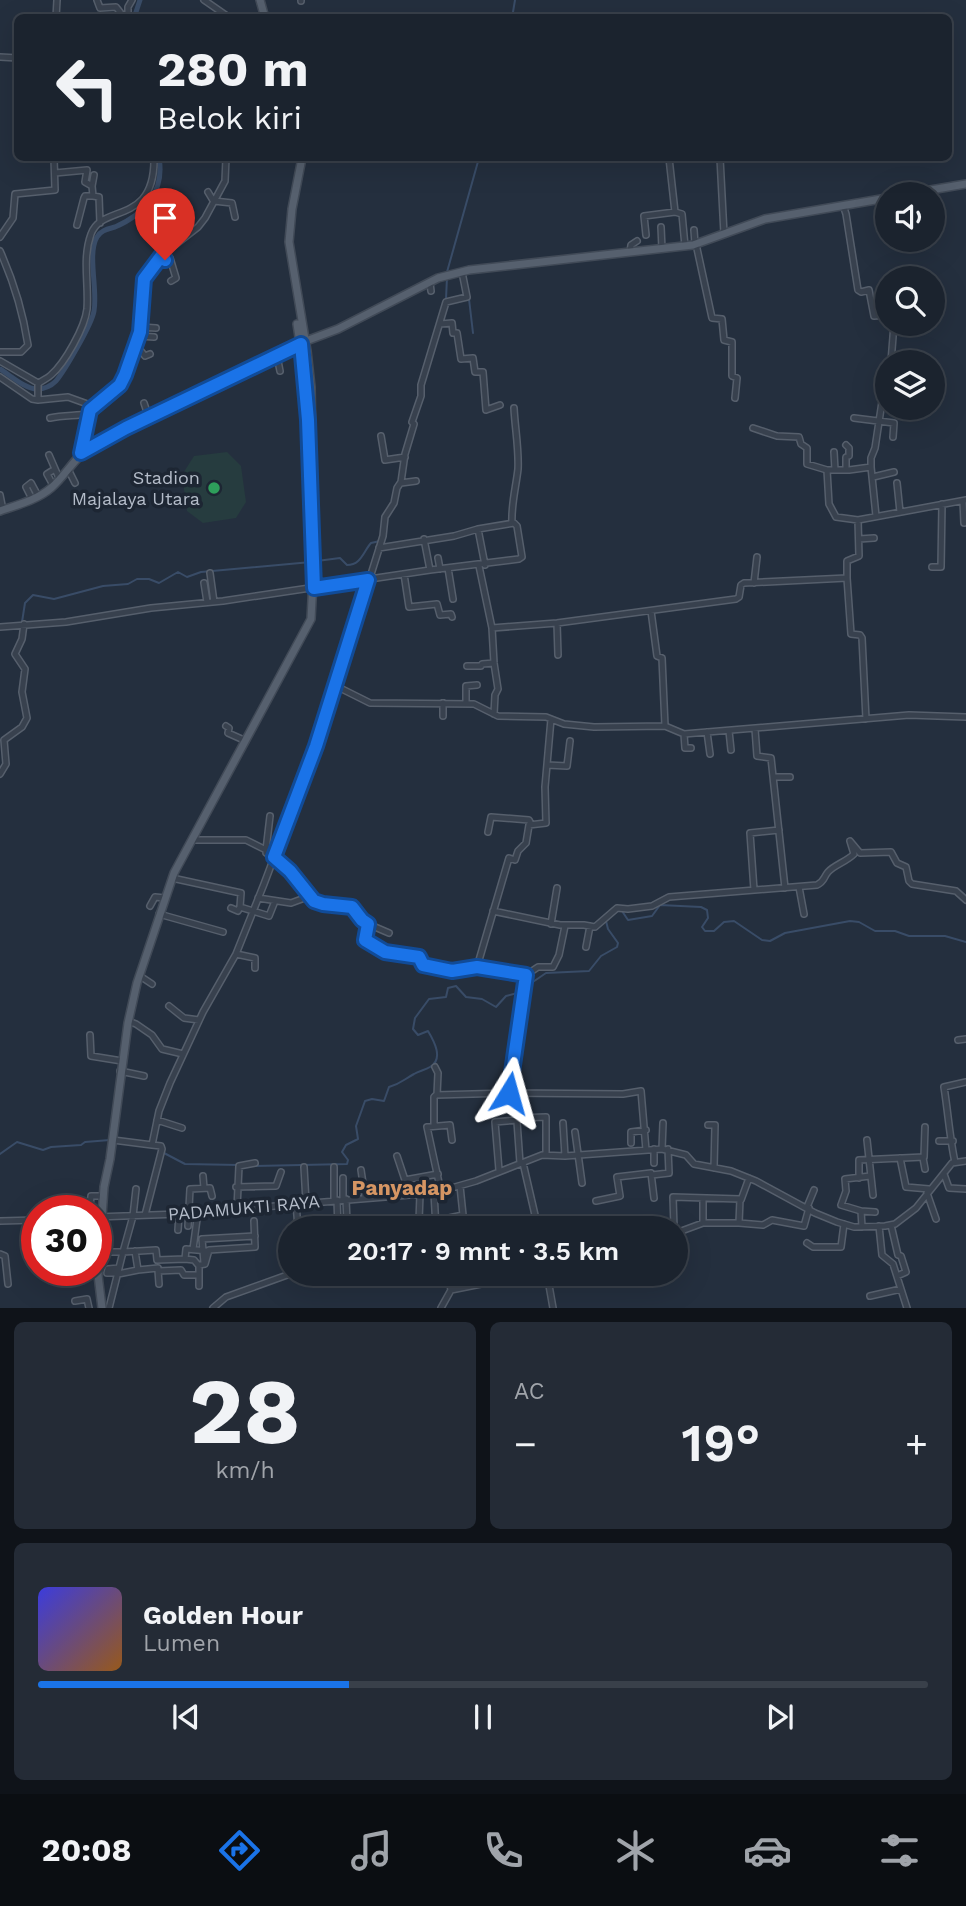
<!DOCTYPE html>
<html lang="id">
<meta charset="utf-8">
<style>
:root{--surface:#1b232e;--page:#242b36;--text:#f1f3f6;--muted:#a0a4aa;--line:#39404a;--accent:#1a73e8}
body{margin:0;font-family:"Work Sans",sans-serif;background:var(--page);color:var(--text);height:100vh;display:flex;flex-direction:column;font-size:26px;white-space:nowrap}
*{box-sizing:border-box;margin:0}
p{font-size:23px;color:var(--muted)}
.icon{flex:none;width:38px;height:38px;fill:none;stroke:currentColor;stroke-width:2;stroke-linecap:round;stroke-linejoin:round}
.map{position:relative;height:1308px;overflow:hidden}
.details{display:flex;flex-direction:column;gap:14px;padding:14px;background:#0f1319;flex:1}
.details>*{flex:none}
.hud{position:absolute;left:14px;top:14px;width:938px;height:147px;border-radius:10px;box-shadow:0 7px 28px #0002,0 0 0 2px var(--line);background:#1b232e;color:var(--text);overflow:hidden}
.tools{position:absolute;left:875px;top:182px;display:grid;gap:14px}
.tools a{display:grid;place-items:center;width:70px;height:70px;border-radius:50%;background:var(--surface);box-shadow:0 7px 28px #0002,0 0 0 2px var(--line);font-size:35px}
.speed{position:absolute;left:21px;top:1195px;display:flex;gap:14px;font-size:35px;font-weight:700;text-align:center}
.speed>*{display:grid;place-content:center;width:91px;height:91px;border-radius:50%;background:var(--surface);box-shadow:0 7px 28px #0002,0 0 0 2px var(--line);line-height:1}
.speed .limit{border:10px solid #d22;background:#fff;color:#111}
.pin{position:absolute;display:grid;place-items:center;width:60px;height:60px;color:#fff;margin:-72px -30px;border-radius:50% 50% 50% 0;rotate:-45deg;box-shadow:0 0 7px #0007}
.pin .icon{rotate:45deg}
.me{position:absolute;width:77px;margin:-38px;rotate:8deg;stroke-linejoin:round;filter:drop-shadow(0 0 5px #0008)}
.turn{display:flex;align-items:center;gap:24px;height:147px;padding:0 28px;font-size:32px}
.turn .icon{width:91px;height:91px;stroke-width:2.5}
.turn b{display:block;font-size:49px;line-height:60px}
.big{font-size:52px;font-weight:600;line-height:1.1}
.details .tile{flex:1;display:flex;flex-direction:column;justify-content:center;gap:10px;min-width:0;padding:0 24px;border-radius:10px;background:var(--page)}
.details .dial{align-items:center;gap:0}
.dial b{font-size:91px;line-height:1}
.song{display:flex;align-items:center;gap:21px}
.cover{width:84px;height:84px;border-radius:10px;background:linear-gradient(135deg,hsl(240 70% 55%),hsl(30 70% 35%))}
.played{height:7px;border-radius:4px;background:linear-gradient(90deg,var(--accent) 35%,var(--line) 35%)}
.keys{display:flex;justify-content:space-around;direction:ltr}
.heat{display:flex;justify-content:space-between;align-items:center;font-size:38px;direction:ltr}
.details .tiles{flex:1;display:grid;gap:14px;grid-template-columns:1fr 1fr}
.tile:last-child{grid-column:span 2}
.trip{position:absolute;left:278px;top:1216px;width:410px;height:70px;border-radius:35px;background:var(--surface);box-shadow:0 7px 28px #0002,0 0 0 2px var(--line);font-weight:600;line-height:70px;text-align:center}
.dock{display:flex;height:112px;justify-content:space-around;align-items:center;background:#0b0e12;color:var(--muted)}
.dock .icon{width:49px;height:49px}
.dock .on{color:var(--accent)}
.dock b{font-size:32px;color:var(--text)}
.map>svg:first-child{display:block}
.garden{fill:#263c3f}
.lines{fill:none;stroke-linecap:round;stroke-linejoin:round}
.stream{stroke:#394c67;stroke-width:2}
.river{stroke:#394c67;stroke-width:5}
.minor-casing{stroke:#565f6c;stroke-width:8}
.major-casing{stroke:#414a57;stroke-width:10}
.minor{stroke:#38414e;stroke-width:5}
.major{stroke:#56606e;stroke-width:7}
.route-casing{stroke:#114b97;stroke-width:18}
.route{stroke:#1a73e8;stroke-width:12}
.leisure-dot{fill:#2e9e5b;stroke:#1d2633;stroke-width:2.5}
.labels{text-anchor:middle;stroke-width:7;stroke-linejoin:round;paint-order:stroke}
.poi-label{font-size:18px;fill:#b4bcc9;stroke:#1d2633;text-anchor:end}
.street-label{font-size:18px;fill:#b4bcc9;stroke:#1d2633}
.quarter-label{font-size:21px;font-weight:bold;fill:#d59563;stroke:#1d2633}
</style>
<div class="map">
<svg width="966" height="1308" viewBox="0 0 966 1308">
<rect width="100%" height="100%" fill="#242f3e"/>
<path class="garden" d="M227,452l14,14 5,36 -10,16 -33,5 -16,-12 -5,-36 12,-19z"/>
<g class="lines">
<path class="stream" d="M512,18l3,-18
M447,272l32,-114
M446,299l1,-22
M469,299l4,34
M317,561l23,-3 7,7c14,0 16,-13 24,-22l9,-2
M22,622l3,-19 8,-8 21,4 49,-13 25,-2 9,-5h12l10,4 19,-11 9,5 14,-5 110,-10
M622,911l6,9 24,-4 8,-11 41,2 6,3 1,8 -6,9 3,4h9l10,-9 10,-1 28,19 8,1 15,-8 65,-12 9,1 16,9h20l14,5h36l21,6
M527,986l19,-13 43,-2 12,-15 16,-9 1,-4 -10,-14 -2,-8
M164,1153l21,11 54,1
M0,1154l17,-12 26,8 8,-3 30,-2 4,-3 25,-2
M255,1166l92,-2 1,-4 -6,-8 4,-7 12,-6 -2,-13 9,-25 7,-2 12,2 5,-14c13,-4 14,-7 25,-13 5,-3 11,-4 16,-7 14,-8 4,-26 -2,-36l-10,4 -5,-6 2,-11 14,-19 17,-2 2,-9 8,-2 10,11 16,2 14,8 10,-11 15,-4"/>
<path class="river" d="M134,18l6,-18
M0,369c10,6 25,20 37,20 7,0 14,-3 19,-8 9,-11 36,-57 38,-70 4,-21 -7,-57 3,-74 4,-7 11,-8 18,-10 30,-13 50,-36 44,-69"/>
<g class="minor-casing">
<path id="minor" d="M97,0l3,8 16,-1 4,5
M204,0l26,18
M301,0v1
M43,18l13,-1
M56,18l1,-18
M128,18v-11l4,-7
M0,57l18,1
M669,158l6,54 7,2 3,32
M720,158l4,76
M55,173l32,-3 -2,12 7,4 1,10h-8l-1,2 -7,27
M92,186l2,-11
M208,192l6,10
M93,196l6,1 1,26
M214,201l18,2 3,14
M843,205l3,9 12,76 3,2 8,-2 5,26 13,-1
M174,227l6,12
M661,227l1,22
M694,230l1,14
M646,235l-2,-19 31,-4
M0,237l13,-19 2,-24 40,-4 -1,-32
M696,244l16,74 10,1 2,21 8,2v34l5,2 -2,20
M0,251c13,29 23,62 28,94l-7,7h-21
M630,252l1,-7 6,-4
M170,258l6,20 -5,3
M462,272l5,25 -21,5 -25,83v11l-9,26 2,2 -9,30 -4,28 -4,6 -3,15 -9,14 -2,19 -47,150 34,17 104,1 24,12 48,1 18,7 30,3 71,-1 19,8 225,-19 57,2
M430,283l1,8
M440,324l12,-1 1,10h4l4,26 12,-1 2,14h8l3,38 14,-5
M140,327l16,1
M139,336l15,1
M136,345l9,11 5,-2
M277,356l3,15
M0,361l38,22v17l-6,-1 -32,-22
M891,362l3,-38
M38,384c4,-4 9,-5 13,-9 14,-12 34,-48 36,-66 2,-25 -5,-50 4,-75 11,-31 64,-8 63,-76
M38,400l30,-3 25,9
M144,403l5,15
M50,418c13,-3 25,-2 38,-4
M854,418l40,5 -1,14
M753,428l24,8 22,1 2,7 6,4v16l20,6 2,34 7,13 22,3 108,-20
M381,436l4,24 20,-3
M834,452l1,18
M81,453l9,-44 30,-24 13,-31 7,-22 5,-54 17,-23 36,-28 7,-9 20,-37 1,-23
M49,455l10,23
M68,469l7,14
M827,470h22l22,-3
M846,470v-13l3,-1v-8l-3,-3
M873,477l21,-5
M401,483l15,-2
M897,483l3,29
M53,485l-6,-11 8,-5
M0,495l3,15
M32,499l-6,-12 5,-4 7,13
M963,501l1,22
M876,516l-5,-49v-9l4,-10 12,-79
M512,523c-1,-18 4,-36 6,-54 1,-20 -3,-41 -4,-61
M478,529l7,36
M424,539l6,31
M859,539l15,-1
M438,558l2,11
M479,566l13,62 65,-5 179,-24 3,-2 2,-12 3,-2 103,-5v-17l12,-5 -1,-36
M932,567h9l1,-63
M448,568l5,31
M210,573l4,29
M404,574l5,33 28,-3 3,11 11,-1 1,3
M847,578l4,56 9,1 2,3 4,81
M204,583l3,19
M754,583l3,-26
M651,611l6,45 5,2 3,68
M557,623l1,32
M0,627l66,-5 85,-14 72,-7 207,-31 89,-11 3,-2 -5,-31 -3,-3 -36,6 -24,7 -75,12
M492,628l2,35 4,26 -3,6 -1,19
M467,666h14l1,-2 12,-1
M443,703v13
M466,704v-18l11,-1
M226,726l3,2 -1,5 18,8
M755,729l2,27 14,2 14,130
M729,731l2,19
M707,732l3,22
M684,734l1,14h6
M547,765l20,1 3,-25
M0,774l6,-10 -2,-24 18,-13 5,-9 -5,-26 3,-23 -10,-15 7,-15 2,-15
M774,777h16
M488,832l3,-15 38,3 2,4
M192,840h54l20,10v3c22,11 30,29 46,46 10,10 25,3 37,7 10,3 10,13 19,18 -1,4 -3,7 -4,11 -1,17 43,20 55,22l4,8 29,6 25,-4 49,8 12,-8h15l6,-12 6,-29
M266,850l4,-34
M172,878l69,15 -1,14
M799,887l5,27
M754,890l-4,-57 29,-3
M258,898l33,5 19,-7
M150,906l5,-9 10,1
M231,908l7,3 2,-4 29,9 6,-15
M493,911l67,14h24l11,2 22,-19 11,1 24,-3 17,-9 148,-12c8,-4 6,-7 11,-13 6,-7 18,-10 26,-18l-4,-13 10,12 31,-1 6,11 9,4 3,14 3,3 44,7 10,9
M159,914l64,18
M368,924l21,9
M551,924l6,-36
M586,947l4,-21
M236,954l19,4v10
M477,967l32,-109 6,2 3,-9 8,-8 3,-18 17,-2 -1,-36 6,-68
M526,975l-17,118 114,1 18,-3 5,59
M140,976l12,8
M169,1006l15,12 15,2
M128,1021l8,3 16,11 10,14 21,5
M90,1035l1,21 31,5
M958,1040l8,-1
M435,1067l3,6 -1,22
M120,1071l24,5
M515,1094l5,69
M517,1118l29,-1v37
M157,1120l25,8
M563,1123l2,33
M708,1125h7l-1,43
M434,1126v-29l2,-2 73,-2
M575,1132l7,51
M113,1140l39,5
M867,1140l6,55
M939,1141h14
M631,1143v-11l15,-2
M654,1149v14
M662,1149l1,-26
M397,1156l8,24 2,15
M900,1158l6,29 23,2
M923,1158l2,11
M955,1162c-5,-22 -7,-50 -11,-75l22,-5
M523,1163l15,65
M304,1167l2,35
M334,1167v33
M361,1170l4,27
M499,1170l-4,-48 22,-2
M944,1174l5,14 17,1
M652,1175l17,-2 -1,-24
M203,1176l1,12
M859,1178v-18l65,-3 1,-30
M405,1180l33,-6
M236,1187l40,-1 5,-14
M136,1189l-3,27 -10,36 33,-2 1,10 28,-1 1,-10 22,2
M441,1192l-14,-65 23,-2 2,15
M434,1193l2,35
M927,1193l9,26
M703,1198v25h36
M343,1199v-21
M337,1200l1,28
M741,1200l8,-22
M596,1201l24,-5 -3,-19 34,-4 3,25
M296,1203l2,25
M90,1207l1,-11h13
M807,1207l7,-17
M237,1208l2,-42 16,-3
M861,1211l14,1
M145,1215l17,-66 -1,-3 -9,-1 7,-34 11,-28 33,-71 33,-58 28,-70 52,-138 20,-60
M463,1215l2,11 13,-2 2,4
M96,1217l83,-3 255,-21 42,-12 66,-26 23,1 97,-7 24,6 8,9 37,7 25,10 59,32 22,9 17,5 31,-1 10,-2 21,-16 36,-45 14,-2
M0,1221l37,-1
M435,1221l28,-6 -3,-29
M338,1223l9,-1 -1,-23
M891,1225l7,30 3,1 5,16 -9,4
M188,1226l2,-37 20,-1 2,8
M879,1226l3,29 11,9 14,44
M862,1227l-1,-16 -20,-6 5,-14 -1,-12 25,-3
M352,1228l67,-7 1,-27
M674,1228l-1,-31 67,2 -1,24 24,2 9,-5 32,6 5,-18
M178,1230l1,-16
M676,1233l27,-10
M807,1243l6,4h28l3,-23
M193,1249l5,-37
M135,1251l3,19 20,-2
M99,1252h24l-14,56
M0,1254l5,2 3,28
M185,1259l9,1 5,6v20
M204,1263l-2,-24 53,-3
M199,1265l6,-1 4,-14 46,-3 -1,-26
M158,1270l1,14
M158,1271l23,-1 3,5h15
M118,1273h-11l1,-4 11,-1
M118,1274l20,-4
M547,1274l6,34
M451,1290l40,-8 -1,-8
M870,1296l31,-7
M75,1301l12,-2 2,9
M213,1308l13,-11 64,-23
M441,1308l10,-18 -3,-16"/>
</g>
<g class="major-casing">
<path id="major" d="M260,0l5,18
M907,194l59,-10
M297,324l9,58
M0,511c17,-6 37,-11 51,-23 16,-14 25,-33 43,-44l212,-103 32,-12 100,-51 31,-8 224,-25 72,-26 122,-21
M102,1308l-4,-33 6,-88 6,-28 18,-136 9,-40 37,-110 137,-254 3,-57 -3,-175 -4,-36 -18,-109 3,-33 10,-51"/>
</g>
<use href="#minor" class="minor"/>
<use href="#major" class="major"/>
</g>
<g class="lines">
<g class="route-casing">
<path id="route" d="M165,260l-3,-5 -18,24 -4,53 -15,43 -5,10 -30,25 -9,43 45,-25 175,-84 7,76 6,168 54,-8 -52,166 -42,111 16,14 24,30 9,3 29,3 10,13 6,4 -3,16 20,12 34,5 4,8 29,6 25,-4 49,8 -17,118"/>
</g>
<use href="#route" class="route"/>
</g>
<circle class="leisure-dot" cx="214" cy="488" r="7"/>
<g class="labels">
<g class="poi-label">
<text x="200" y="484">Stadion<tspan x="200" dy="21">Majalaya Utara</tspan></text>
</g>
<g class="street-label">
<text transform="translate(244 1208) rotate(-5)" y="6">PADAMUKTI RAYA</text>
</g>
<g class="quarter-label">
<text x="402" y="1195">Panyadap</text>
</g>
</g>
</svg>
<div class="tools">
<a><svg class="icon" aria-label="sound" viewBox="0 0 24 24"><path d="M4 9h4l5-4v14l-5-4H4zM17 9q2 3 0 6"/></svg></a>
<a><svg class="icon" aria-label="search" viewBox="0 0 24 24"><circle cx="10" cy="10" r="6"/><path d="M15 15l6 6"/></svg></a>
<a><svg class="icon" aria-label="layers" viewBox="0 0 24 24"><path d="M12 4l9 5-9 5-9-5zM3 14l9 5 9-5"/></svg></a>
</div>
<div class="speed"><div class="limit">30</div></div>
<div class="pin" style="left:165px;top:260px;background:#d93025"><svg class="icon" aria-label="arrive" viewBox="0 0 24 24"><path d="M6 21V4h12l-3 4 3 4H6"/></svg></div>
<svg class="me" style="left:509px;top:1093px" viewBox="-20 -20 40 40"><path d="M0-17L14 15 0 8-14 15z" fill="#1a73e8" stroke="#fff" stroke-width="4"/></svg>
<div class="trip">20:17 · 9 mnt · 3.5 km</div>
<div class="hud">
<div class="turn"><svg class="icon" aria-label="left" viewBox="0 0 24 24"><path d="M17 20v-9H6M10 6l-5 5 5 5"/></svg><div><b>280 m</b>Belok kiri</div></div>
</div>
</div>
<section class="details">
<div class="tiles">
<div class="tile dial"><b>28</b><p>km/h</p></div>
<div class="tile"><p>AC</p>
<div class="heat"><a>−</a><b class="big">19°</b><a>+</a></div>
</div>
<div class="tile">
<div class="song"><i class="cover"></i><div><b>Golden Hour</b><p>Lumen</p></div></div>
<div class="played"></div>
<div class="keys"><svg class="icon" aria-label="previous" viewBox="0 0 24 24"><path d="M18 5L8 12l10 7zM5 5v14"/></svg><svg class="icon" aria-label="pause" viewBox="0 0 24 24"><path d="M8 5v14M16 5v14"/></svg><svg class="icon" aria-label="next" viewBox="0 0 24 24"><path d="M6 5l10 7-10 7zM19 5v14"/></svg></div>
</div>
</div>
</section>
<nav class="dock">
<b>20:08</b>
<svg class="icon on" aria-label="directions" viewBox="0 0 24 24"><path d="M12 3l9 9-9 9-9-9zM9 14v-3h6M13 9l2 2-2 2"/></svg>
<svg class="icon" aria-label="music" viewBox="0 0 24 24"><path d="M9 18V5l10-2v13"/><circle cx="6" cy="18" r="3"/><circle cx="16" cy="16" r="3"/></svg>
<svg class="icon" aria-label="phone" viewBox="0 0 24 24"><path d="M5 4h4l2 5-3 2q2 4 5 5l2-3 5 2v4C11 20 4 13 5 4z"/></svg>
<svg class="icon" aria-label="climate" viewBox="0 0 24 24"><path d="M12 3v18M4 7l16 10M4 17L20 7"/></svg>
<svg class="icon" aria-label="car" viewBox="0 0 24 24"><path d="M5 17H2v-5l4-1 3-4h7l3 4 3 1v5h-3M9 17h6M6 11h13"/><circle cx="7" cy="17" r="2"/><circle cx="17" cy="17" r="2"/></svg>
<svg class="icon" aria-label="filters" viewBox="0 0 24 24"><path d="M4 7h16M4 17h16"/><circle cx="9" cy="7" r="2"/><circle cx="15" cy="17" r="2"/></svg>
</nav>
